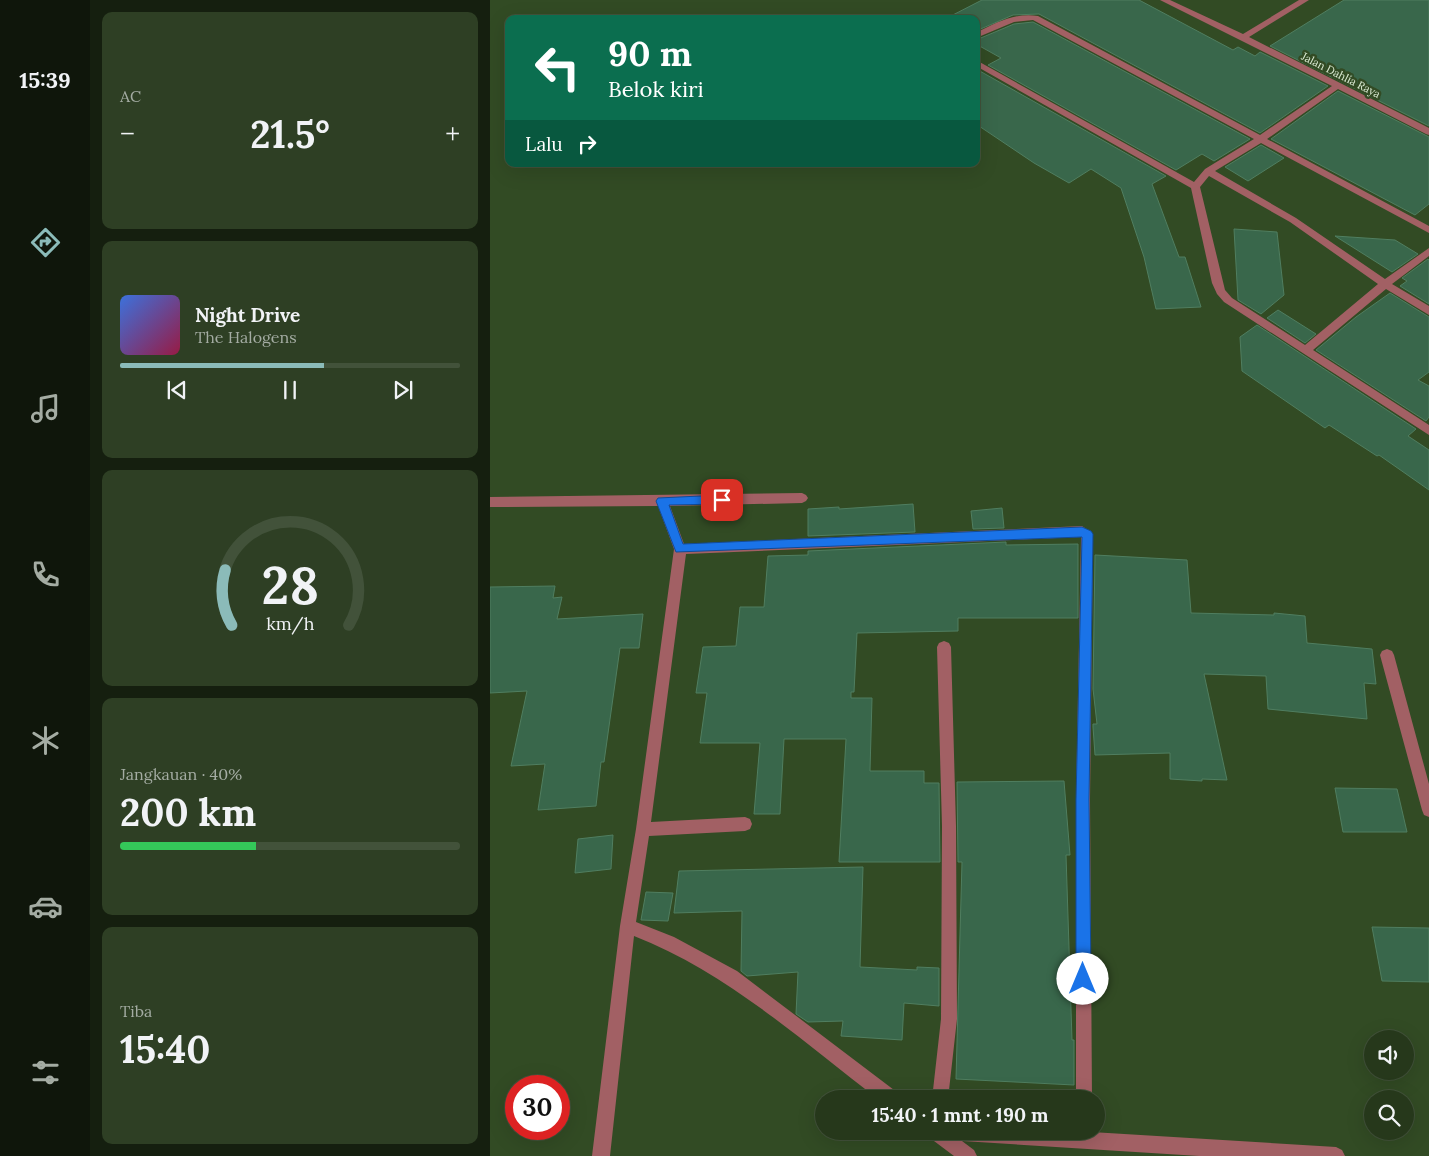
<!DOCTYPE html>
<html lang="id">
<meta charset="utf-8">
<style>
:root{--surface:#26381b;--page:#2e3f24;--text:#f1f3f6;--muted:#a4aca3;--line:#42523a;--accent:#8bbbb9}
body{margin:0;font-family:Lora,serif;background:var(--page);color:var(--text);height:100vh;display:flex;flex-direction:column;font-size:19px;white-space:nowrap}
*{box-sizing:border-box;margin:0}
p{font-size:16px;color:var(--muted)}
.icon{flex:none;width:28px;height:28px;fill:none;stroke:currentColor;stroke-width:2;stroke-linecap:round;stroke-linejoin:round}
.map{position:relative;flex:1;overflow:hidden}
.panel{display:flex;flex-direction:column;gap:12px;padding:12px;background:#151f0f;width:400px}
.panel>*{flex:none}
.top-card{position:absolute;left:15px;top:15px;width:475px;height:152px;border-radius:10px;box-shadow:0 5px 20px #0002,0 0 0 1px var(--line);background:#0b6e4f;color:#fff;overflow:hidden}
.tools{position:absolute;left:874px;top:1030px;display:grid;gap:10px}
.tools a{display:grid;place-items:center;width:50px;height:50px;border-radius:50%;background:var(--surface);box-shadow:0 5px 20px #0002,0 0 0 1px var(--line);font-size:25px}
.speed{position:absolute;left:15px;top:1075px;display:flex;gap:10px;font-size:25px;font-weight:700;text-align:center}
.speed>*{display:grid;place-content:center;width:65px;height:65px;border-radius:50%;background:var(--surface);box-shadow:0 5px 20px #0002,0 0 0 1px var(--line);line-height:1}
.speed .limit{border:8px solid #d22;background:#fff;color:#111}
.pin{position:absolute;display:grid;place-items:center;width:42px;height:42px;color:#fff;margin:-21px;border-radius:10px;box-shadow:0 2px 8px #0006}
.me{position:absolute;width:55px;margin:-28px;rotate:0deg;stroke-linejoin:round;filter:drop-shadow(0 0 4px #0008)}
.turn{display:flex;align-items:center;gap:18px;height:105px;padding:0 20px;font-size:22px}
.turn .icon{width:65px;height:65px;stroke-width:2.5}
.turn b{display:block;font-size:35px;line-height:42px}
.then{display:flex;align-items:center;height:48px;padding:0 20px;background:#0003;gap:10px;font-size:19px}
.big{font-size:38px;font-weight:700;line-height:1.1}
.panel .card{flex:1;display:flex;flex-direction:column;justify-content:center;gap:8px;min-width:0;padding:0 18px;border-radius:10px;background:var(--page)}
.panel .dial{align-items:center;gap:0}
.dial svg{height:130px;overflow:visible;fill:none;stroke:var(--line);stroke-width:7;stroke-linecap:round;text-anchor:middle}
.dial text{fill:var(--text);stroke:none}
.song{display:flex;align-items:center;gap:15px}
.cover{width:60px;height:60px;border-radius:8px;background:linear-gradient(135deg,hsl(220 70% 55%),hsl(340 70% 35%))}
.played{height:5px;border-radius:2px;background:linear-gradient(90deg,var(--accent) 60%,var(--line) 60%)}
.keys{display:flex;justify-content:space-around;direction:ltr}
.heat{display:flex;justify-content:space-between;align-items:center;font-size:28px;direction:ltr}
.charge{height:8px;border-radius:4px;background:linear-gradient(90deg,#34c759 40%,var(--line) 0)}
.trip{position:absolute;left:325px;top:1090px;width:290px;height:50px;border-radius:25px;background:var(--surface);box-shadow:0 5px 20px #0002,0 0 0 1px var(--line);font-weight:700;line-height:50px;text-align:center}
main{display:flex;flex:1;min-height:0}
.menu{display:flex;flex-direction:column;width:90px;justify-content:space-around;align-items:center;background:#0f160b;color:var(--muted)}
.menu .icon{width:35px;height:35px}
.menu .selected{color:var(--accent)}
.menu b{font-size:22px;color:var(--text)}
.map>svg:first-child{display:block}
.building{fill:#39674b;stroke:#507e60}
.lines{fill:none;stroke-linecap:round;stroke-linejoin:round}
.minor{fill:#a26064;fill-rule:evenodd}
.route{fill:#1a73e8;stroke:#114b97}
.labels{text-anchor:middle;stroke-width:5;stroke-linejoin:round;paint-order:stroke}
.far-street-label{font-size:11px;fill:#dcecd5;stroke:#324b24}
</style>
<main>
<nav class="menu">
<b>15:39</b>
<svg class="icon selected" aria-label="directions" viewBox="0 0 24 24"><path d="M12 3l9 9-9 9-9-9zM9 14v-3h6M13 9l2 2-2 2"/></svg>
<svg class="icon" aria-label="music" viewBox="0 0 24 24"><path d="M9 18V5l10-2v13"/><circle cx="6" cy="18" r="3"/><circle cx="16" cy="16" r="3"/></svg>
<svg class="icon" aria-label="phone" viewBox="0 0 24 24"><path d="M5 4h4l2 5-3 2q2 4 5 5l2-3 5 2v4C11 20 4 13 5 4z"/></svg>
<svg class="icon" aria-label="climate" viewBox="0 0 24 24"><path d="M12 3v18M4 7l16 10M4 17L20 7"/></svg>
<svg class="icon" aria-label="car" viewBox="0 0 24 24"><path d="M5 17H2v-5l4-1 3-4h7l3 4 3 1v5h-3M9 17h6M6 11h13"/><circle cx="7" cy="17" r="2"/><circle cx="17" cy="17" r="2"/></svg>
<svg class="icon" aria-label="filters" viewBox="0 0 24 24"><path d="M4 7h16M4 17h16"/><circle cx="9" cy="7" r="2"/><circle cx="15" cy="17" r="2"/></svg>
</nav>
<section class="panel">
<div class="card"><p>AC</p>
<div class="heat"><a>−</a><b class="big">21.5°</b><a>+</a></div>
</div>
<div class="card">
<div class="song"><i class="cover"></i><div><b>Night Drive</b><p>The Halogens</p></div></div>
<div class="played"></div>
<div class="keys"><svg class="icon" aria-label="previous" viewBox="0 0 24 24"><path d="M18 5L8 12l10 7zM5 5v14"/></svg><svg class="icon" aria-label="pause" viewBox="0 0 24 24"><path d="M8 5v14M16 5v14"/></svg><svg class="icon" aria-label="next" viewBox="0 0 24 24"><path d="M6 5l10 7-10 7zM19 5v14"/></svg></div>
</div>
<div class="card dial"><svg viewBox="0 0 100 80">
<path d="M14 69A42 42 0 1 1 86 69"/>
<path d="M14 69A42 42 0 0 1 10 35" stroke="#8bbbb9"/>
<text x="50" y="56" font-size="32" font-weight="700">28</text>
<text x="50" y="72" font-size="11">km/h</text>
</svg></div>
<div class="card"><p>Jangkauan · 40%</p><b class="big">200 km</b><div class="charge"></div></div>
<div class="card"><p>Tiba</p><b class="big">15:40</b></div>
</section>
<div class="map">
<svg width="939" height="1156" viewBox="0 0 939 1156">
<rect width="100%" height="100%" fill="#324b24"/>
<path class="building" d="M492,0h157l94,50 5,-3 17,9 5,-4 68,34 -68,47 -221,-119 -26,1 -37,16v-12h-31z
M854,0h85v126l-159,-80z
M543,22l217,117 -36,22 -12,-7 -26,16 -188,-105 13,-7 -25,-14v-4l38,-16z
M488,70l188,106 -14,8 27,73h6l16,50 -45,2 -12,-52 -23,-69 -30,-19 -22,14 -35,-20 -58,-39v-53z
M848,91l91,46v67l-14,11 -144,-76z
M771,145l23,13 -36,23 -23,-14z
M744,229l43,3 7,63 -23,19 -23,-14z
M845,236l60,4 23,14 -26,18z
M938,259l1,1v44l-29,-18 7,-5 -5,-3z
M900,293l39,24v55l-11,8 11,6v31l-3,4 -110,-71 40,-33z
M788,310l38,24 -11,9 -38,-25z
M767,325l159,104 -8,7 21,14v40l-50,-35 -2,1 -48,-31 -4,3 -83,-57 -2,-34z
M423,504l2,28 -107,4v-27l31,-2v2z
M512,508l2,20 -31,1 -2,-18z
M516,542v3l72,-1v74h-120v13l-101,2 -3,59h-3v6h21l-2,73h54v12h15l1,79h-101l7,-123h-62l-4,75h-26l6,-71h-60l7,-50h-11l7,-46 33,-1 4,-39h24l4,-51 40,-1v-4z
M605,555l92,5 4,53 83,2v-2l31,3 2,27 65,6 4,35 -12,-1 3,36 -99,-10 -2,-33 -62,-2 23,106 -25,-1v2l-32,-2v-26l-75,2 -2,-28v-3h4l-4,-35z
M65,586l-2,12 9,-1 -5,22 86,-5 -4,34h-19l-16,114h-3l-5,44 -58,4 7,-46 -34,2 16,-75 -37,2v-106z
M574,781l6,74h-4l6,185h2v45l-118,-6 6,-217h-4l-1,-80z
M845,788l62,1 10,43h-64z
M123,835l-2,34 -36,4 3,-34z
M373,867l-3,100 57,3v-3l22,1v38l-35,-3 -2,37 -61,-4 2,-15 -35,1 -12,-8 2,-42 -51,4 -6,-5 1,-60 -68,2 5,-42z
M156,892l27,1 -5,28 -27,-1z
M882,927l57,1v54l-47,-1z"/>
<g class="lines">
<path class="minor" d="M670,0h10l73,34 56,-34h10l-60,37 180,91v7l-3,-1 -88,-45 -71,50 162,87v7l-168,-90 -46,28 81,47 89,61 44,-31v8l-37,28 37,22v9l-43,-26 -73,61 116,75v10l-205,-133 -7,-8 -5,-11 -21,-95 -215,-122v-6l218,122 11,-13 49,-30 -221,-119 -19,2 -38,16v-5c19,-10 40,-21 62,-17l222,119 72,-49zM719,176l81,46 88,62 -73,61 -73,-47 -7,-8 -25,-103z
M312,493l4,2 2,3 -2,3 -4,2 -132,3 14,38 398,-18 9,6 2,3 -3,265 2,299h-16v-299l5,-263 -395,17 -35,268 94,-5 5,2 2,5 -2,5 -5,2 -96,5 -13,86 38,15 63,34 161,122 2,6h-22c-77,-59 -152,-127 -244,-163l-24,220h-18l28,-230 16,-97 38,-280 -16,-43 -168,1v-10z
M454,641l5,2 2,4 5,179 1,193 -9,80h-16l9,-80 1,-193 -5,-179 2,-4z
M897,649l5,2 2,4 35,129v33l-5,-2 -2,-5 -42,-155 2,-4z
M437,1131h148l261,16 6,3 3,6h-146l-237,-15 12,9 3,6h-23l-24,-18z"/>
</g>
<path class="route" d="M232,495l5,5 -5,4 -53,1 14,39 399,-17 9,4 2,3 -4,266 2,179 -3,5 -5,2 -5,-2 -2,-5v-179l6,-263 -406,15 -20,-51 2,-3z"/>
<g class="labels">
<g class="far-street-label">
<text transform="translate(851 75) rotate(27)" y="4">Jalan Dahlia Raya</text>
</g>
</g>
</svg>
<div class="tools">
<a><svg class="icon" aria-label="sound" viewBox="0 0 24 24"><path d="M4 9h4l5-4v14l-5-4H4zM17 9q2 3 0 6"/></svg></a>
<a><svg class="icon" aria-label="search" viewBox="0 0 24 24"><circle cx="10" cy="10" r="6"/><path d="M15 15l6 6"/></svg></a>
</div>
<div class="speed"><div class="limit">30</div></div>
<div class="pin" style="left:232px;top:500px;background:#d93025"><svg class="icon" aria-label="arrive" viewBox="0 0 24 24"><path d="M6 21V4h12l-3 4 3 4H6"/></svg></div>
<svg class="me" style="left:593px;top:979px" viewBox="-20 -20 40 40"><circle r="19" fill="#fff"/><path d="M0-13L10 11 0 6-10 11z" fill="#1a73e8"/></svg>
<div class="trip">15:40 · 1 mnt · 190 m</div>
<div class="top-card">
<div class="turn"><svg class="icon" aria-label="left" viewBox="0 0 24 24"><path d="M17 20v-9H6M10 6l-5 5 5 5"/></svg><div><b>90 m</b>Belok kiri</div></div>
<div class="then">Lalu<svg class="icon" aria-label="right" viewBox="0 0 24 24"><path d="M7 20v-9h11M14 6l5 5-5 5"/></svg></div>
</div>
</div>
</main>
